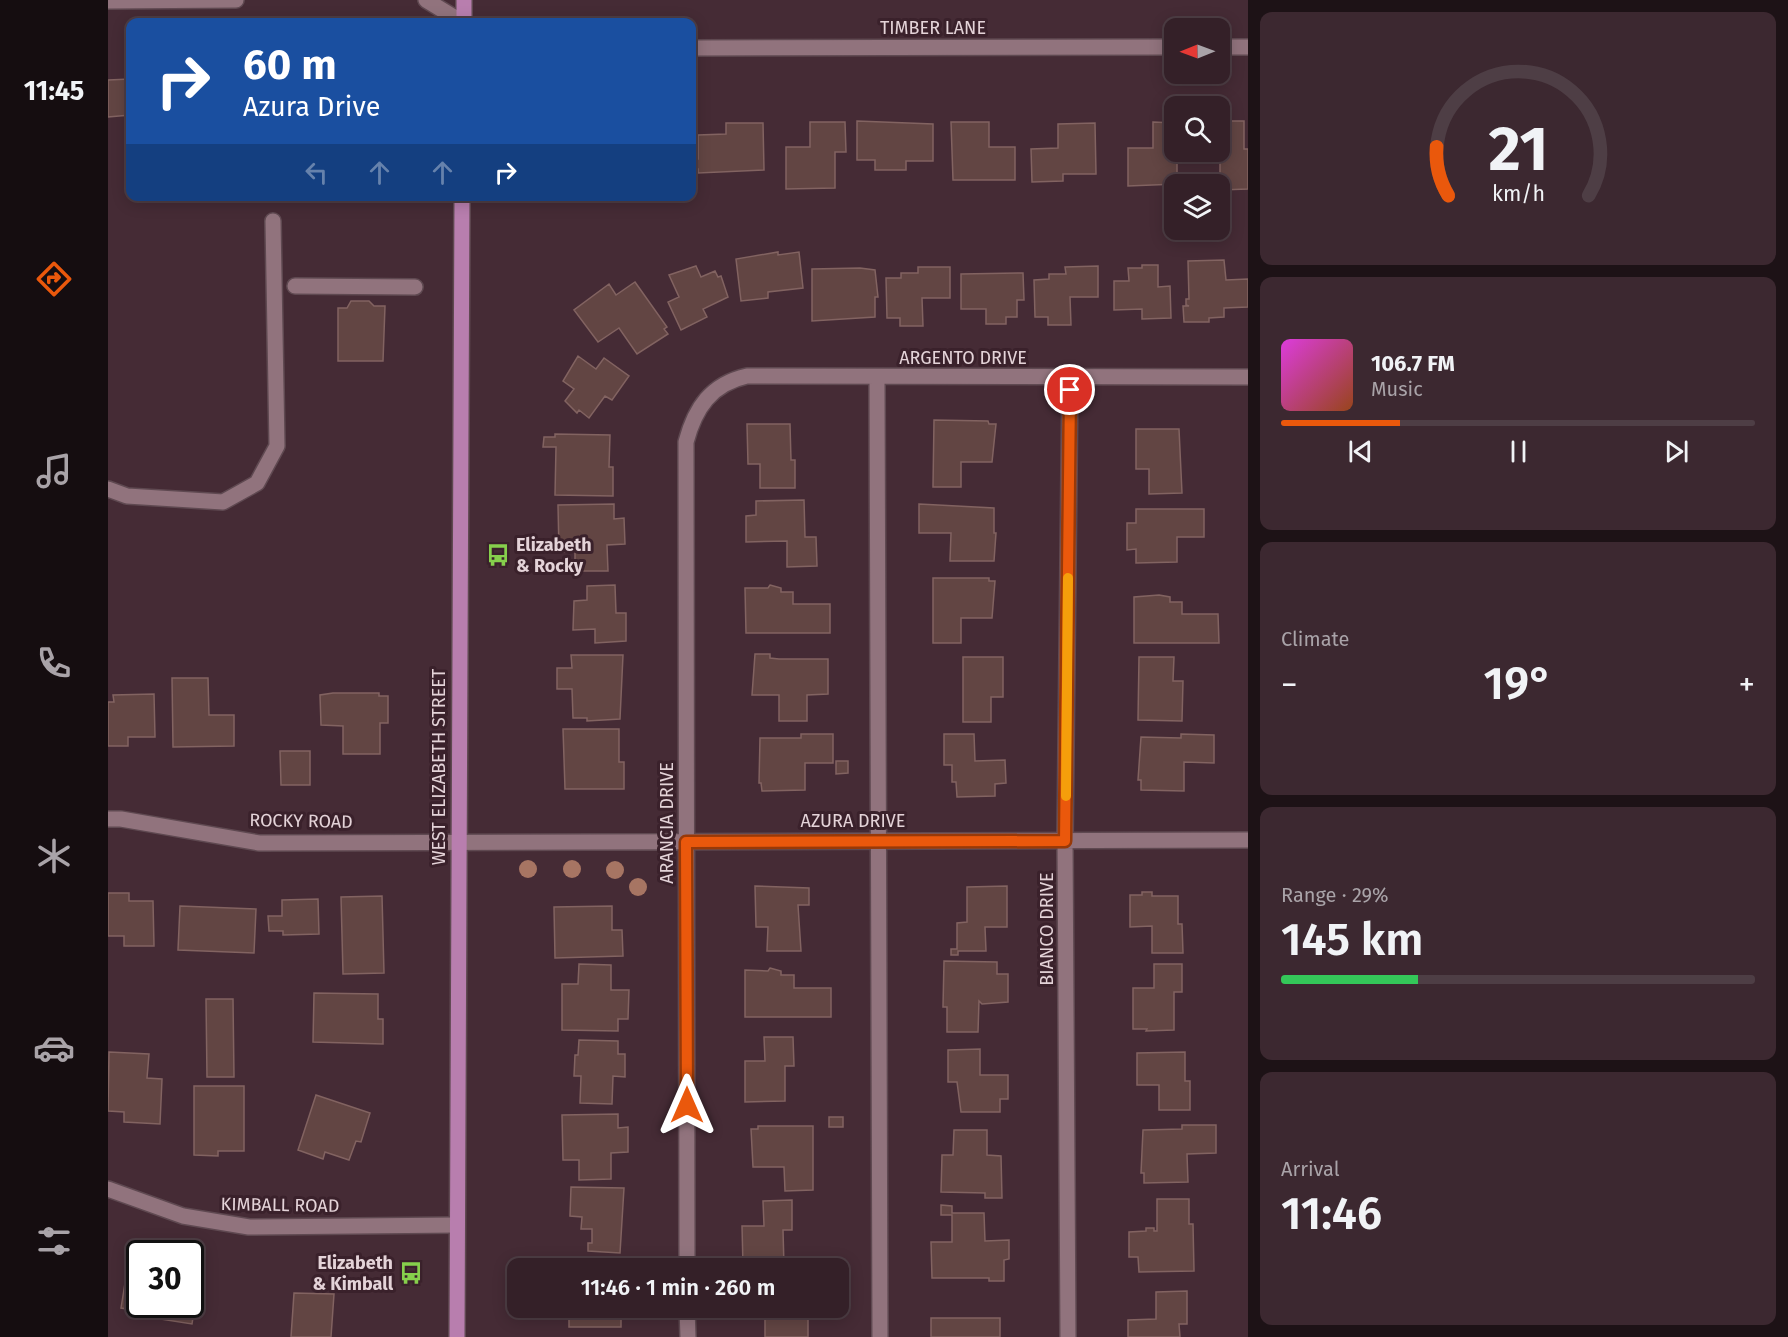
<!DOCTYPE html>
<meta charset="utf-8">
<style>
:root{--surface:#342028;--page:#3c2830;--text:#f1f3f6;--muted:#a9a3a8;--line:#4e3e45;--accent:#ea580c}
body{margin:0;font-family:"Fira Sans",sans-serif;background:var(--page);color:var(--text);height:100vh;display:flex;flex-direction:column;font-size:22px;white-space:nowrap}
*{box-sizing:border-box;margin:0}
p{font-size:20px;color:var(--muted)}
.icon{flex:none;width:33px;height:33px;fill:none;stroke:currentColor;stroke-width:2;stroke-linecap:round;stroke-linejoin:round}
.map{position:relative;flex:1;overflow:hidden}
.details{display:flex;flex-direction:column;gap:12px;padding:12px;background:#1d1216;width:540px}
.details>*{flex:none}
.banner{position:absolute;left:18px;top:18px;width:570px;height:183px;border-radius:12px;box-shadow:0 3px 15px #0003,0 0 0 2px var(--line);background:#1a4fa0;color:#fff;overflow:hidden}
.needle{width:39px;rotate:269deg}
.fabs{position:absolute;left:1056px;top:18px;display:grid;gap:12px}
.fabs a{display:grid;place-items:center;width:66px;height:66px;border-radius:12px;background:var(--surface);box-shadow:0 3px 15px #0003,0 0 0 2px var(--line);font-size:30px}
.speed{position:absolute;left:18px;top:1240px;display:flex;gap:12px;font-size:30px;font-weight:700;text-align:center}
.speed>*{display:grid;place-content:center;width:78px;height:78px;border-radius:50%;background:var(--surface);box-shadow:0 3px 15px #0003,0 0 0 2px var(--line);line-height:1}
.speed .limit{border:3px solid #111;border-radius:9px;background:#fff;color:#111}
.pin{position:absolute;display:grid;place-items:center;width:51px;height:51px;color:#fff;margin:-26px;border:3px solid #fff;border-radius:50%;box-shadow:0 2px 6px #0007}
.me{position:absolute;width:66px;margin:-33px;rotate:0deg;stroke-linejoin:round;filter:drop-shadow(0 0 4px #0008)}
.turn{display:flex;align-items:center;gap:21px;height:126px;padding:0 18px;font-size:27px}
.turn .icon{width:78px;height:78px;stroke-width:2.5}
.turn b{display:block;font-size:42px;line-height:51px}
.lanes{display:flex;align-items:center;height:57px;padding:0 18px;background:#0003;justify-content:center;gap:30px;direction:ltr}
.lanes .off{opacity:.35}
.big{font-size:45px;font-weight:600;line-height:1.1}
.details .card{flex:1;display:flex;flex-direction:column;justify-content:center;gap:9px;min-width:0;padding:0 21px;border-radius:12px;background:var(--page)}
.details .dial{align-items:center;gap:0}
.dial svg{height:156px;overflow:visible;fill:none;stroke:var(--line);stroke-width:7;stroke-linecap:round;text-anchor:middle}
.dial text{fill:var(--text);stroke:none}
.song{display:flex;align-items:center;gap:18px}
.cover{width:72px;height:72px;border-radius:9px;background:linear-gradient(135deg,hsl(300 70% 55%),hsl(20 70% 35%))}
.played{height:6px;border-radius:3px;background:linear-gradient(90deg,var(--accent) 25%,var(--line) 25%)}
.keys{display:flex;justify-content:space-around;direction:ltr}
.heat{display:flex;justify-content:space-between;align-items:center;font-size:33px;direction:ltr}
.charge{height:9px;border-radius:4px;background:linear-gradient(90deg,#34c759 29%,var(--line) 0)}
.trip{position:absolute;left:399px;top:1258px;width:342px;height:60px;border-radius:12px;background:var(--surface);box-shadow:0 3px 15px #0003,0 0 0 2px var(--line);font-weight:600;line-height:60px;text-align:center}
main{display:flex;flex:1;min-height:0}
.tab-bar{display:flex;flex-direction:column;width:108px;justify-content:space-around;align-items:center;background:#150d10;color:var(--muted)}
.tab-bar .icon{width:42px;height:42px}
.tab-bar .current{color:var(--accent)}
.tab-bar b{font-size:27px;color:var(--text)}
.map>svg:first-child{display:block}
.building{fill:#624543;stroke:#826361;stroke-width:1.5}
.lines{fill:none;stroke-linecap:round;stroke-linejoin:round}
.minor-casing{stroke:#5f4951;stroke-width:18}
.major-casing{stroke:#5f4951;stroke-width:18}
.minor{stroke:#91737d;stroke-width:15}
.major{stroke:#b87eae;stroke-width:15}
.tree{fill:#a77563}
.route-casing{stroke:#983908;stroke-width:15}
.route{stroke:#ea580c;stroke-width:10}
.slow{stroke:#f59e0b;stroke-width:10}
.labels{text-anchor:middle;stroke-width:6;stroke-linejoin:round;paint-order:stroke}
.street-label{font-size:18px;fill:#e4d3d8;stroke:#3a212b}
.poi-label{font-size:18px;font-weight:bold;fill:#e4d3d8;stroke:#3a212b;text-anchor:start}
</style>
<main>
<nav class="tab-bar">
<b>11:45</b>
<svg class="icon current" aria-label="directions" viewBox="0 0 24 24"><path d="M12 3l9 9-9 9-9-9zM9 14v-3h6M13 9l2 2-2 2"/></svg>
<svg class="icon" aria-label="music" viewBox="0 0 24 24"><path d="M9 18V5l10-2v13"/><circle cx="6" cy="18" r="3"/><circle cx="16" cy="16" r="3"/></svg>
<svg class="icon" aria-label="phone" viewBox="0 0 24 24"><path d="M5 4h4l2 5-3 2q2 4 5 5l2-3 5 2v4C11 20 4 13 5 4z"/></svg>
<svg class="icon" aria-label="climate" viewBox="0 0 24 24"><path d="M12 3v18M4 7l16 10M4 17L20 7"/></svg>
<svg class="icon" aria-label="car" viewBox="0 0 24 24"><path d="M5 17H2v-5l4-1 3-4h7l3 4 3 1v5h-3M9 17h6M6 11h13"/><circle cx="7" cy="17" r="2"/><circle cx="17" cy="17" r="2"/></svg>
<svg class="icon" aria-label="filters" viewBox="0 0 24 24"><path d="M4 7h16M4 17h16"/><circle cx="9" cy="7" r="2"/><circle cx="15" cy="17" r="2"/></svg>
</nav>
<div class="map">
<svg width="1140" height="1337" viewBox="0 0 1140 1337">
<rect width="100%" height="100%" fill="#452b35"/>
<path class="building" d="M22,79v36l-22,2v-37z
M749,121l76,3v37h-27v9h-31v-10h-18z
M1112,121h24v28h4v40l-28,1v-34h-16v-4h16z
M702,122h35l1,30h-11v36l-49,1v-42h24z
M843,122h38v25h26v33h-62z
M1045,122l21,1v29h12l-9,1v31l-49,2v-38h25z
M618,123h37l1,47 -66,3v-4h-6v-10h6v-24l28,-1z
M987,123l1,51h-33v7l-31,1 -1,-33 27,-1v-24z
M670,252v3l21,-3 4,36 -35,4v6l-27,3 -5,-42z
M1116,260l2,20 22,-1v28l-24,1v9l-15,1v4h-25l-1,-16h6l-3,-1v-6h3l-1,-38z
M1034,265h16v22l12,-1 1,32 -29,1v-10l-28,1v-29h15l-1,-13h14z
M588,266l5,11 14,-6 3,6 3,-1 7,21 -25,12 4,8 -26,13 -13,-28 11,-5 -10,-22z
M990,266v31h-28l1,28h-23v-8h-13l-1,-37 15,-1v-5h17l-1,-7z
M810,267h32v31h-28l1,28h-23v-8h-13l-1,-40h15v-5h17z
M752,268l15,2 3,27h-3v20l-63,4v-52z
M915,273l1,27h-7v17h-11v7h-20v-15h-25v-35z
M527,282l32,45 -3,2 4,5 -31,20 -18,-26 -21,14 -24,-32 35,-26 7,11z
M243,301h18l5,5h11l-2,55h-45v-53h9z
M470,356l18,13 8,-11 25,18 -17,24 -7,-4 -16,22 -10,-8 -2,3 -12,-12 9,-12 -11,-8z
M826,420l54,1 1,3h7l-4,38h-31v25h-28z
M639,424h43l1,36h4v28h-35v-24h-12z
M1028,429h43l3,64 -33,1v-25h-13z
M447,434l55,1 -1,32h4v29l-58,-1 1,-48h-13l1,-10h11z
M696,500l1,37h11l1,29 -30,1v-26l-41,1v-26l10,-1v-14z
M506,504v15l10,-1 1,26 -18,1 1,26h-33v-20l-16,1 -1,-47z
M811,504l75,4v25h2l-2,28h-44l1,-28h-32z
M1028,509h68v28h-27v25l-41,1v-14l-9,1v-27h9z
M825,578h56v3h6l-3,37h-31v25h-28z
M507,585l1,28h10v28l-31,2v-14l-22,1 1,-29 13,-1v-14z
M662,585l11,3v4h12v12h37v29h-84l-1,-45h23z
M1051,595l11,2v5h12v12h36l1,29h-85v-46z
M647,654h15v4l9,1h49v35l-21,1v26h-28v-26h-27z
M463,655h52l-3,64 -33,2v-3h-14l-1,-29h-15v-21h15z
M855,657h40v40h-12v25h-28z
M1031,657h35l-1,24h10l-1,40 -44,-1z
M64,678h36l1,37h25v31l-61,1z
M225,693h46v3h9v27h-8v31h-37v-28l-22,-1 -1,-30z
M46,694l1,43h-27v9h-20v-44h6l-1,-7z
M455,729h56v33h5v27h-59z
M693,734h32v29h-28v27l-43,1 -1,-8h-2l1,-45h41z
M836,734h30l1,27 30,-1 1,23 -11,1v12l-38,1 -1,-15h-4v-17h-8z
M1073,734l33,1v28l-30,-1v29l-43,-1v-10h-3l3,-43 40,1z
M172,751h30v34h-29z
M728,761h12v12l-12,1z
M647,886l54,2v17h-11l3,46h-34l1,-24h-12z
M899,886v41h-22l1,24h-28v4h-7v-6h6v-26l10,-1v-35z
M1034,892h10v4h26v28h4l1,29h-31v-27l-22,1v-32h12z
M0,893h21v8h24l1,45h-30v-10h-16z
M274,896l2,77 -41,1 -2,-77z
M210,899l1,35 -36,1v-4h-14l-1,-15h14v-16z
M72,906l76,3 -2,44 -76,-3z
M504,906v24h10l1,26 -68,2 -1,-51z
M836,961l53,1v12h11v28l-26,2 -3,-3 -1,31h-31v-25h-4z
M471,964l32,1v25h18l-1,29h-10v12l-56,-1v-46h16z
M1046,964h28v28h-8v38l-28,1 1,-2h-14v-41h21z
M662,968l11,3v4h13v13h37v29h-86v-47l23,1z
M206,993l64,1v25h5v25l-70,-2z
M98,999h27l1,78h-27z
M656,1037h29l1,29h-9v35l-40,1v-41h20z
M471,1040l39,1v13h7v23l-12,-1 -1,28 -32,-1 1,-27h-7l1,-21h3z
M872,1049v26h28v24h-8v13h-39l-4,-30h-9v-32z
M1,1052l40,2 -2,24 15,1 -2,45 -36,-2v-10l-16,-1z
M1077,1052v29h5v29h-31v-25h-22v-32z
M86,1086h50v65h-26v5l-24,-1z
M208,1095l54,18 -9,29 -5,-1 -7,19 -24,-8 -2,7 -25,-9z
M510,1114v14l10,-1v25l-17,1v26l-32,1v-20h-16l-1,-45z
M721,1117h14v10h-14z
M1074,1125h34v28l-29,1 1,28 -44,1v-10h-3l2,-43 39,-1z
M650,1126h55v64l-28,1 -1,-24h-31l-2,-38h7z
M846,1130h33v25l14,1 1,42h-17v-5l-44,-1 1,-37h11z
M463,1187l53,1 -4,65 -32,-2v-8h4v-14h-11l1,-12 -12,-1z
M1049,1199h32v25h4l1,47 -55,1 -1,-15h-9v-25l17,-1v-3h8v3h3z
M684,1200v30h-9l1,36h-41l-1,-40h22l-1,-25z
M833,1205l11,1v7h32l1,28 24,-1v19l-5,1v21h-15v-3h-57l-1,-36h21v-27h-11z
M464,1258h20v7h29v4h-52z
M18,1277l14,2v26h50v-20l8,1 -6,38 -45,-7 1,-5 -27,-4z
M1079,1291v33h-8l1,13h-52v-17l28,-1v-27z
M186,1293l40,1 -3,43h-40z
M461,1308h52v19h-52z
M669,1308h34v5h-3v24h-43v-27z
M823,1318h69v19h-69z"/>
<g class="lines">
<g class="minor-casing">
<path id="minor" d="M318,0l36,22
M0,1l128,-1
M1112,47h28
M584,48l482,-1
M187,286l120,1
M769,378l3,959
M0,489l19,7 96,6 34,-19 20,-37 -4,-225
M0,819h13l138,24 989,-3
M0,1189l75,27 66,11 208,-2
M579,1269l-1,-827c9,-34 25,-58 61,-66l501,1
M579,1308l1,29
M960,1337l-3,-496 5,-464"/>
</g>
<g class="major-casing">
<path id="major" d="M356,22v-22
M349,1337l5,-1141"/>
</g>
<use href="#minor" class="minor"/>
<use href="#major" class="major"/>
</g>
<g class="tree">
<circle cx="420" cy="869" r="9"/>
<circle cx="464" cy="869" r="9"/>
<circle cx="507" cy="870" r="9"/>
<circle cx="530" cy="887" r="9"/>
</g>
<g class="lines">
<g class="route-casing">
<path id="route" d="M579,1105l-1,-263 379,-1 5,-451"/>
</g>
<use href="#route" class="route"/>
<path class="slow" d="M958,796l2,-218"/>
</g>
<defs>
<g id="bus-bare" transform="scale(1.8)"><path d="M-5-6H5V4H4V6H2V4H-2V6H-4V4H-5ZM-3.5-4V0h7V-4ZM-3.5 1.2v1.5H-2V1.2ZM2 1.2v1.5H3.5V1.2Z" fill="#86cf4c" stroke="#3a212b" stroke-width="2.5" paint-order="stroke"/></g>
</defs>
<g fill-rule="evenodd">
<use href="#bus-bare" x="390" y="555"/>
<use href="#bus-bare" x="303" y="1273"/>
</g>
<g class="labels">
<g class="street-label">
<text x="825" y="34">TIMBER LANE</text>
<text x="855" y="364">ARGENTO DRIVE</text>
<text transform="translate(331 767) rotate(-90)" y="6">WEST ELIZABETH STREET</text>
<text transform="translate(193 821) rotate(1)" y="6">ROCKY ROAD</text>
<text x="745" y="827">AZURA DRIVE</text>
<text transform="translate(559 823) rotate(-90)" y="6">ARANCIA DRIVE</text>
<text transform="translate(939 929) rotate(-90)" y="6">BIANCO DRIVE</text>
<text transform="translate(172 1205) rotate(1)" y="6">KIMBALL ROAD</text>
</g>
<g class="poi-label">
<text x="408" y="551">Elizabeth<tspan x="408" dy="21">&amp; Rocky</tspan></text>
<text x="285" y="1269" text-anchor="end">Elizabeth<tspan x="285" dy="21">&amp; Kimball</tspan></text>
</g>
</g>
</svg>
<div class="fabs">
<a><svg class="needle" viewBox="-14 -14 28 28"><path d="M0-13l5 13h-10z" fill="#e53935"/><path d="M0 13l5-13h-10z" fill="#a9a3a8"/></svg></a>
<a><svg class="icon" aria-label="search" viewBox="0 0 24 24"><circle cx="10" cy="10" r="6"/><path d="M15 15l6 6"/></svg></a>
<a><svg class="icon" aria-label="layers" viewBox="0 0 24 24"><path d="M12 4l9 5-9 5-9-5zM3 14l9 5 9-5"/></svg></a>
</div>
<div class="speed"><div class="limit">30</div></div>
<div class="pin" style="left:962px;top:390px;background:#d93025"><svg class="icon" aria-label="arrive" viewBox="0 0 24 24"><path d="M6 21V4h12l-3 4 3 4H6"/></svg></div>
<svg class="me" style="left:579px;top:1105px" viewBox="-20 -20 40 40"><path d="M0-17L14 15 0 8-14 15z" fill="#ea580c" stroke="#fff" stroke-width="4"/></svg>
<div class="trip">11:46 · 1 min · 260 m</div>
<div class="banner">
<div class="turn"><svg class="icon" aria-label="right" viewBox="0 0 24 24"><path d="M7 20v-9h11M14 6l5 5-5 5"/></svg><div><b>60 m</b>Azura Drive</div></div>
<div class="lanes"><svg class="icon off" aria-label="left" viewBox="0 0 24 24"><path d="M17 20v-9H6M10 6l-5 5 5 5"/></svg><svg class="icon off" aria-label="ahead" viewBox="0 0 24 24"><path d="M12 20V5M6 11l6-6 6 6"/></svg><svg class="icon off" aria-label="ahead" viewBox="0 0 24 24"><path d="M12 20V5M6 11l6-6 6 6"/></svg><svg class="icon" aria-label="right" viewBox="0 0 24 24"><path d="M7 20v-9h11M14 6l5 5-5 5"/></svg></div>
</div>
</div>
<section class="details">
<div class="card dial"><svg viewBox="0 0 100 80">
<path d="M14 69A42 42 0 1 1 86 69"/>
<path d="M14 69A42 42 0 0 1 8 44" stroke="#ea580c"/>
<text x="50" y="56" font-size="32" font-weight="700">21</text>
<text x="50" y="72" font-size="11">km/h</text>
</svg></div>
<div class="card">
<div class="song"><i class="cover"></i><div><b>106.7 FM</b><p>Music</p></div></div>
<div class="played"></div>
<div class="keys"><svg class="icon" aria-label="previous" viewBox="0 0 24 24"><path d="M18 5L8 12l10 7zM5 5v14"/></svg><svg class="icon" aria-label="pause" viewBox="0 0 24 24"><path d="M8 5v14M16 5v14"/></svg><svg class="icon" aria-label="next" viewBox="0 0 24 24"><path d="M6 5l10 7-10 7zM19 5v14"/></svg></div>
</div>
<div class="card"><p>Climate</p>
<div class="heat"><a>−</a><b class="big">19°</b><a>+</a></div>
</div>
<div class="card"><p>Range · 29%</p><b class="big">145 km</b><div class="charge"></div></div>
<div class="card"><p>Arrival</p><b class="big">11:46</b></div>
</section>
</main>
